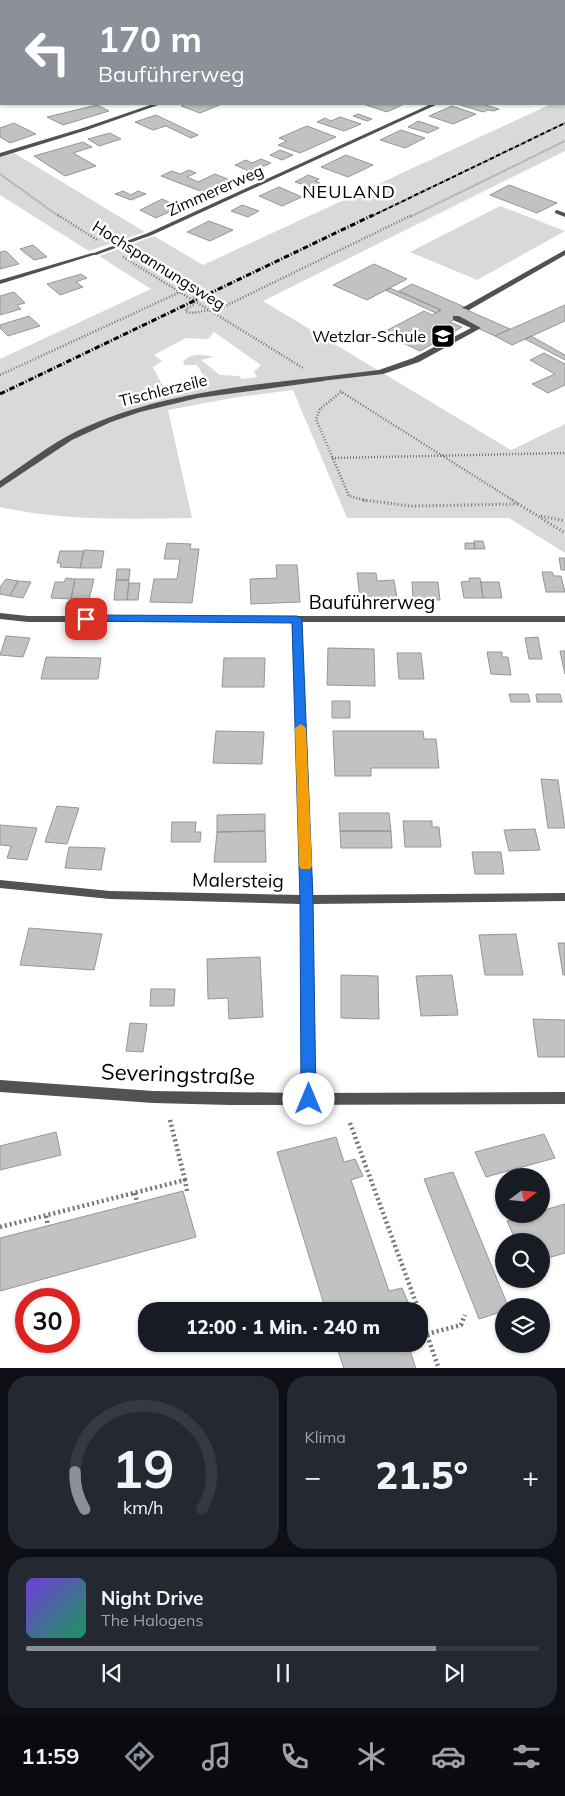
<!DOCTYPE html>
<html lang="de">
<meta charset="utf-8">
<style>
:root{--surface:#171b24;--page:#242831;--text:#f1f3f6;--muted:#9ea1a6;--line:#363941;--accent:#8c9099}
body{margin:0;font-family:Mulish,sans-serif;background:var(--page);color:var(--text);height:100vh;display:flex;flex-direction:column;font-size:19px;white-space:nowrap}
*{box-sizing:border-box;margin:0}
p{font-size:16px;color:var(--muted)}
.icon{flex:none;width:28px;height:28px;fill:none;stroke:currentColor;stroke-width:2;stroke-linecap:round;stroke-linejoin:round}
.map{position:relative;height:1368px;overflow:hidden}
.sheet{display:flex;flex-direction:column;gap:8px;padding:8px;background:#0d0f14;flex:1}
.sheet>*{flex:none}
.guide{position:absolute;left:0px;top:0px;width:565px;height:105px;box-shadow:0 1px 4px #0004;background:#8c9099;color:#fff;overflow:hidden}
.needle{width:32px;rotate:74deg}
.buttons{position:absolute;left:495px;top:1168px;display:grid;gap:10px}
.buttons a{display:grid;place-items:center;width:55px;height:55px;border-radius:50%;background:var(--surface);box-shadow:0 1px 4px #0004;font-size:25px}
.speed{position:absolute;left:15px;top:1288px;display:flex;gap:10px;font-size:25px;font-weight:700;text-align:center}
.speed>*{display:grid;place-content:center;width:65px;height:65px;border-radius:50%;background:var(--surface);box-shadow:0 1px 4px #0004;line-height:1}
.speed .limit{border:8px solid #d22;background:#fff;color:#111}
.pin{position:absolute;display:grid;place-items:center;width:42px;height:42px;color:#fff;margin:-21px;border-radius:10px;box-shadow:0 2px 8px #0006}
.me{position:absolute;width:55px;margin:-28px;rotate:0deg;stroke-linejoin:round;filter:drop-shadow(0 0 4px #0008)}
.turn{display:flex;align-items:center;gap:18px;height:105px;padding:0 15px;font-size:22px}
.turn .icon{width:65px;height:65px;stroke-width:2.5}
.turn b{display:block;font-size:35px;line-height:42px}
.big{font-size:38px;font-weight:800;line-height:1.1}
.sheet .card{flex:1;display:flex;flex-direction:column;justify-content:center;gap:8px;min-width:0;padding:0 18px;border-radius:20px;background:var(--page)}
.sheet .dial{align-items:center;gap:0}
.dial svg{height:130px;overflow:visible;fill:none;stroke:var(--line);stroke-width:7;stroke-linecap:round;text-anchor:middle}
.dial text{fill:var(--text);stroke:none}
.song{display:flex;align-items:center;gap:15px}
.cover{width:60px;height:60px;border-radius:8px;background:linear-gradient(135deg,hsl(260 70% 55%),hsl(150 70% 35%))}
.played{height:5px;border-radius:2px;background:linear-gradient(90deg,var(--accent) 80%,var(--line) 80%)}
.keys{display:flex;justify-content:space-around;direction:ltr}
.heat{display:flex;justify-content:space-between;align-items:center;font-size:28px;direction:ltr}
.sheet .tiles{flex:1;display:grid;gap:8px;grid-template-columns:1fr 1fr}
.card:last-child{grid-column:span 2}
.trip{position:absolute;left:138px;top:1302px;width:290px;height:50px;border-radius:20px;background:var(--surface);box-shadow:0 1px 4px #0004;font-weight:800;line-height:50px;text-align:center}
.tabs{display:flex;height:80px;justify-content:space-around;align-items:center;background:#090b0e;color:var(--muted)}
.tabs .icon{width:35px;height:35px}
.tabs .selected{color:var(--accent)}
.tabs b{font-size:22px;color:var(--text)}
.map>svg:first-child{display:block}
.green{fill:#d9d9d9;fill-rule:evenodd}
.building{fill:#c2c2c2;stroke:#969696}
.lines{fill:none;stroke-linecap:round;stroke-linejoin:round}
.path-far3{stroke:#747474;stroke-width:2;stroke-dasharray:0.5 1;stroke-linecap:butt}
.path-far2{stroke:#747474;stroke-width:2.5;stroke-dasharray:1 2;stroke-linecap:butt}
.path-far1{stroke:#747474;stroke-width:3;stroke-dasharray:1 2.5;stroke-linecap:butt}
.path{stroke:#747474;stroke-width:4.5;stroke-dasharray:2 3;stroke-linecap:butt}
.lane{fill:#525252;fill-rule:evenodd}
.street{fill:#525252;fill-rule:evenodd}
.rail-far1{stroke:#000;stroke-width:2;stroke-dasharray:4.5 1 0.5 1;stroke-linecap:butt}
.rail{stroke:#000;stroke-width:3;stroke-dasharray:5.5 2 1 2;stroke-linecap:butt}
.route{fill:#1a73e8;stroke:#114b97}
.slow{fill:#f59e0b}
.labels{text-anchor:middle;stroke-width:5;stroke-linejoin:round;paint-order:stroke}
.far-street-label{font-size:16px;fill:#000;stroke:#fff}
.far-poi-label{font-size:16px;fill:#000;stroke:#fff;text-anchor:end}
.far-quarter-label{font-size:18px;letter-spacing:1px;fill:#000;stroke:#fff}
.street-label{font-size:19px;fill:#000;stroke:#fff}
.near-street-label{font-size:22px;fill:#000;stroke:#fff}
</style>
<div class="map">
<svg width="565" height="1369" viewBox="0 0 565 1369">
<rect width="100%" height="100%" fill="#fff"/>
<path class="green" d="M565,97v54l-302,150 248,149 54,-26v129l-56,-35h-162l-54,-128 -61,8 -64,12 24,108c-64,1 -129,3 -192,-11v-148l151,-70 -52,-33 55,-20 49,29 348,-161h13zM214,332l47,33 -7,7 3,5 -15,2 -3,-3 -19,-1 -19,-15 12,-3c-11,-3 -22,-4 -30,5l2,3h12l11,18 -14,1 1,3 -13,2 -5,-4h-15l-9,-18 9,-6 -8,-6 32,-17 22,1z
M14,153l131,79 -56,19 -89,-56v-38z
M500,206l65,25 -88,49 -67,-28z"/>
<path class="building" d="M186,104h36l-22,9 -19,-7z
M363,104h41l-17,8z
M457,104h25l17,5 -5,2 -6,-1 -5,2z
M97,105l12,6 -46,14 -16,-8z
M452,106l24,8 -23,10 -24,-8z
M358,114l14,5 -5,2 -14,-5z
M156,115l42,20 -7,3 -25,-12 -13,4 -18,-8z
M340,117l21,7 -17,7 -27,-9 8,-4 6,3z
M418,121l21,7 -11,5 -20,-6z
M14,123l22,11 -26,9 -10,-6v-9z
M307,126l29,11 -36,16 -22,-8 9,-4 -8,-3z
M401,130l24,8 -20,10 -25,-8z
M110,133l11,6 -22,7 -11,-7z
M83,142l9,5 -19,6 23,13 -31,10 -31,-20z
M280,150l13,5 -11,5 -12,-5z
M346,155l27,10 -25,12 -27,-10z
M261,159l10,4 -20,9 -16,-7 11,-5 6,3z
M189,170l7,3 -9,4 11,5 17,-8 20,8 -27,12 -47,-18 11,-5 8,3z
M308,175l11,4 -4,2 5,2 -9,4 -16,-5z
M509,185l48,18 -20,10 -47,-18z
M279,187l23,10 -20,9 -23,-10z
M123,191l8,4 7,-4 8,3 -15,6 -16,-6z
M162,199l18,8 -24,11 -16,-8z
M242,205l17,6 -11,6 -17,-6z
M209,221l24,9 -23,11 -23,-9z
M33,245l14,12 -13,3 -14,-11z
M6,251l13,13 -19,5v-17z
M374,264l33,15 -40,21 -34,-15z
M81,274l6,4 -11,4 7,5 -23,8 -13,-11z
M412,284l57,25 -2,1 43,19 -15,7 -39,-18 -6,4 12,5 -42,24 -38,-18 42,-22 8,4 9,-5 -42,-19z
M390,288l51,22 -5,3 -51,-23z
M14,292l11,11 -8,2 4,4 -21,6v-19z
M565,305v16l-53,24 -17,-9z
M29,316l11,10 -32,10 -8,-8v-3z
M531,336l34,19v5l-40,-21z
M544,353l21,11v21l-17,8 -16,-9 23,-10 -25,-14z
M474,541h9l2,8h-10z
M167,543l24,1 -1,5h9l-7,54 -42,-1 4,-23h23l3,-20h-16z
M465,543h9l1,6h-10z
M84,550l20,1 -3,17h-21z
M60,551h24l-4,17 -20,-1 1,-4h-4z
M559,558h6v12h-4z
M276,565h21l3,37 -49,2 -1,-25 27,-1z
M117,569h13l-1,11h-13z
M542,572h10l2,4h7l4,16h-19z
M357,573h19l1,8 17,-1 3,18 -37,1z
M66,578l9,1 -4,20 -20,-1 4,-16h9z
M469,578h11l3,20h-19l-3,-16 9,-1z
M6,579l12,2 -8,15 -10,-2v-7z
M75,579h19l-5,20h-18z
M116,580h13l-2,20h-13z
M18,581l13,1 -8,16 -13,-2z
M412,582h26l2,18h-27z
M481,582h18l3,16h-19z
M129,583h11l-2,17h-11z
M6,636l24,2 -7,19 -23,-2z
M538,637l4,22h-13l-4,-21z
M328,648l46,1 1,37 -48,-1z
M560,651h5v23l-4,-18z
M487,652h15v5h6l3,18 -20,-1z
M397,653h24l3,26h-25z
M46,657l55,1 -3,21h-57z
M224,658h41l-1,29h-42z
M509,694h19l2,8h-19z
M536,694h24l2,8h-25z
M332,701h18v17h-18z
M216,731l48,1 -2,32 -49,-1z
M333,731h90l1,8h12l3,29h-68v8h-36z
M541,779l17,1 7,48h-17z
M57,806l22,2 -12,36 -22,-2z
M339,813h50l2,18h-51z
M265,814v17l-48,1v-17z
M403,821h29v6h7l2,20h-36z
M172,822h24l-1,10h6l-1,10h-29z
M0,825l37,3 -10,32 -20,-2 4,-12 -11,-1z
M535,829l5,21 -31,1 -5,-21z
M265,831l1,31h-52l3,-30z
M340,831h51l1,17h-51z
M69,847l36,1 -4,22 -36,-2z
M472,852h29l3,22h-29z
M29,928l73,6 -8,36 -74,-5z
M516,934l7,41h-38l-6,-40z
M558,943h7v32h-2z
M260,957l3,60 -34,2 -1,-21 -20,1 -1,-40z
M341,975l37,1 1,43 -38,-1z
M452,975l6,40 -37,1 -5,-40z
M151,989h24l-1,17h-24z
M533,1019l32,1v37h-27z
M130,1023l17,1 -4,28 -17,-1z
M56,1132l5,23 -61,15v-24z
M544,1134l11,24 -69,19 -11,-25z
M336,1137l8,25 11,-3 8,17 -12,4 38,111 13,-3 8,19 -13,4h-71l-49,-159z
M453,1172l55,134h-4v5l-25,8 -55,-140z
M183,1191l13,46 -196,54v-53z
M565,1204v49l-24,7v-19h-25l-9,-20 25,-7h9v-3z
M336,1344h72l8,25h-72z"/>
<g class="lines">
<path class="path-far3" d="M0,174l60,43
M410,217l155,-76"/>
<path class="path-far2" d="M58,215l39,25
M123,257l180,111
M213,312l199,-97
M0,375l178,-82 17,-4 7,1 -9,8 1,7 -8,4v3l6,1 17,-3
M340,391l174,110
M341,392l-21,17 -4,10 33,77 18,5
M332,458l233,-5"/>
<path class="path-far1" d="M363,500l48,6 108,-2
M512,500l53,33
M541,516l24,5"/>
<path class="path" d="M170,1120l15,60
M350,1123l69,188
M135,1193l2,9
M46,1216l2,10
M0,1227l185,-47 2,11
M419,1312l20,57
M427,1334l34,-9 4,-10"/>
<path class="lane" d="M92,0h5v1h-5z
M1,5v4l-1,1v-4z
M565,41v4l-1,1v-4z
M1,50v4l-1,1v-4z
M153,104h8l-74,26 -87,27v-4l83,-25z
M431,104h7l-286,131 -56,20 -5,-1 57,-21z
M557,210l8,3v4l-10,-4v-2z
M565,250v5l-96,55 -7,-2z
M453,316h6l22,12 -62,34 -36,12 -62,7 -4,-2 4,-2 58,-7 34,-12 58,-30 -18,-8z"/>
<path class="street" d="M92,253l5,1 -97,30v-4z
M321,377h3v4l-126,17 -58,14 -29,10 -39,18 -72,48v-7c25,-17 49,-36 77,-50 76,-36 161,-45 244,-54z
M0,613l28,3h537v6h-263l11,273 252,-2v8l-252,3 2,189 250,-1v12l-334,1 -78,-2 -153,-11v-12l153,11 149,2 -1,-189 -191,-5 -110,-11v-8l110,11 191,4 -9,-273h-264l-28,-3z"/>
<path class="rail-far1" d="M370,217l195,-94"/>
<path class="rail" d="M0,394l373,-179"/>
</g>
<path class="route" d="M86,615l211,1 5,3 11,281 3,199 -2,4 -5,2 -5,-2 -3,-4 -1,-199 -8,-277 -210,-2 -2,-2 2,-3z"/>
<path class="slow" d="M301,724l5,4 6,138 -2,3h-9l-2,-3 -4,-138z"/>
<defs>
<g id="school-square" transform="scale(1.25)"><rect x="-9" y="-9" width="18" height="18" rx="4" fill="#000" stroke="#fff"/><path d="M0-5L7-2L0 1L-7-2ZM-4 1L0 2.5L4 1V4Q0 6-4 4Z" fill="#fff"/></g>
</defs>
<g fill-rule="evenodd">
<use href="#school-square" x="443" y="336"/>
</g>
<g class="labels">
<g class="far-street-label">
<text transform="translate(215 190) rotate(-24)" y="6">Zimmererweg</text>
<text transform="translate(159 265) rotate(32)" y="6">Hochspannungsweg</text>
<text transform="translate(163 390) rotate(-14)" y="6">Tischlerzeile</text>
</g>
<g class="far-poi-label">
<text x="426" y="342">Wetzlar-Schule</text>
</g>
<g class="far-quarter-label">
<text x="349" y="198">NEULAND</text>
</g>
<g class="street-label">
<text x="372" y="609">Bauführerweg</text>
<text transform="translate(238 880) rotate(1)" y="7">Malersteig</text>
</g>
<g class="near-street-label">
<text transform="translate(178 1074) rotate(2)" y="8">Severingstraße</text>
</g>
</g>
</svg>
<div class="buttons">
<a><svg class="needle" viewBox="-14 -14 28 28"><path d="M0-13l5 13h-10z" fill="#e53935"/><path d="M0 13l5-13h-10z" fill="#9ea1a6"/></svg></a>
<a><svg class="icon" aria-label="search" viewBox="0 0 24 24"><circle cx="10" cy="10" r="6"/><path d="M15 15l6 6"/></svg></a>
<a><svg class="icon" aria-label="layers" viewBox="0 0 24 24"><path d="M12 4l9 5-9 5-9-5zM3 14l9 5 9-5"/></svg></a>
</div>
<div class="speed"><div class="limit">30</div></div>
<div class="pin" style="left:86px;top:619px;background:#d93025"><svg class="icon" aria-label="arrive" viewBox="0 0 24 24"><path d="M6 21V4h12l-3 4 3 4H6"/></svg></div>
<svg class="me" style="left:309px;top:1099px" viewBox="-20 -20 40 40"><circle r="19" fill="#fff"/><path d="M0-13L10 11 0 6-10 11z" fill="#1a73e8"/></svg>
<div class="trip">12:00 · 1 Min. · 240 m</div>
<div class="guide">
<div class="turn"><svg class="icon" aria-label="left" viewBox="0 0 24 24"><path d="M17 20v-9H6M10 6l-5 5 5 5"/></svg><div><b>170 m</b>Bauführerweg</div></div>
</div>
</div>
<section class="sheet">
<div class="tiles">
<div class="card dial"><svg viewBox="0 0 100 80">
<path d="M14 69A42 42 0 1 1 86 69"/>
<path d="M14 69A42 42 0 0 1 8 46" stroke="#8c9099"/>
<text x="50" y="56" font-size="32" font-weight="700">19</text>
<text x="50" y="72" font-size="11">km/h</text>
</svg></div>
<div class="card"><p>Klima</p>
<div class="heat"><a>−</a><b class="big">21.5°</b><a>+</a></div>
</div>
<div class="card">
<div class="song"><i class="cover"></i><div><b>Night Drive</b><p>The Halogens</p></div></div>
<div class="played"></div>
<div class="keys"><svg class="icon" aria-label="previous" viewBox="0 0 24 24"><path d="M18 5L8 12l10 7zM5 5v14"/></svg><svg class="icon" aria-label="pause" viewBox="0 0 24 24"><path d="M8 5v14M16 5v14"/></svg><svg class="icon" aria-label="next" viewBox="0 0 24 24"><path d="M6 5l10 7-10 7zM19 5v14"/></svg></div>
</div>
</div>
</section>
<nav class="tabs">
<b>11:59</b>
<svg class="icon selected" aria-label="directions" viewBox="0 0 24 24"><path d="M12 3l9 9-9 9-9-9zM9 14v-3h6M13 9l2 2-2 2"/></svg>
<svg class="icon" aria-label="music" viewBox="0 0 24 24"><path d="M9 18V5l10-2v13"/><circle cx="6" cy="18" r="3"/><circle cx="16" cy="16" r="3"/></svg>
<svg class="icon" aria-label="phone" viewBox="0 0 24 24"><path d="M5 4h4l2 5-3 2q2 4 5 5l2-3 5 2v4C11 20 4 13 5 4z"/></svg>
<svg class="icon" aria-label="climate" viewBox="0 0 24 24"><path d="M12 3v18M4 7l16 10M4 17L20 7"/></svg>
<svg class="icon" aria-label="car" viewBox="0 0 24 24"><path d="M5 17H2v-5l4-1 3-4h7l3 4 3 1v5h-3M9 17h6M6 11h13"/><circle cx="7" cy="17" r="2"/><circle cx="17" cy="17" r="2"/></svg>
<svg class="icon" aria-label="filters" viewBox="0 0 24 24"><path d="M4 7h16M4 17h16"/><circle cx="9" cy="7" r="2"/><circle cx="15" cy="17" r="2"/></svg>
</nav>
